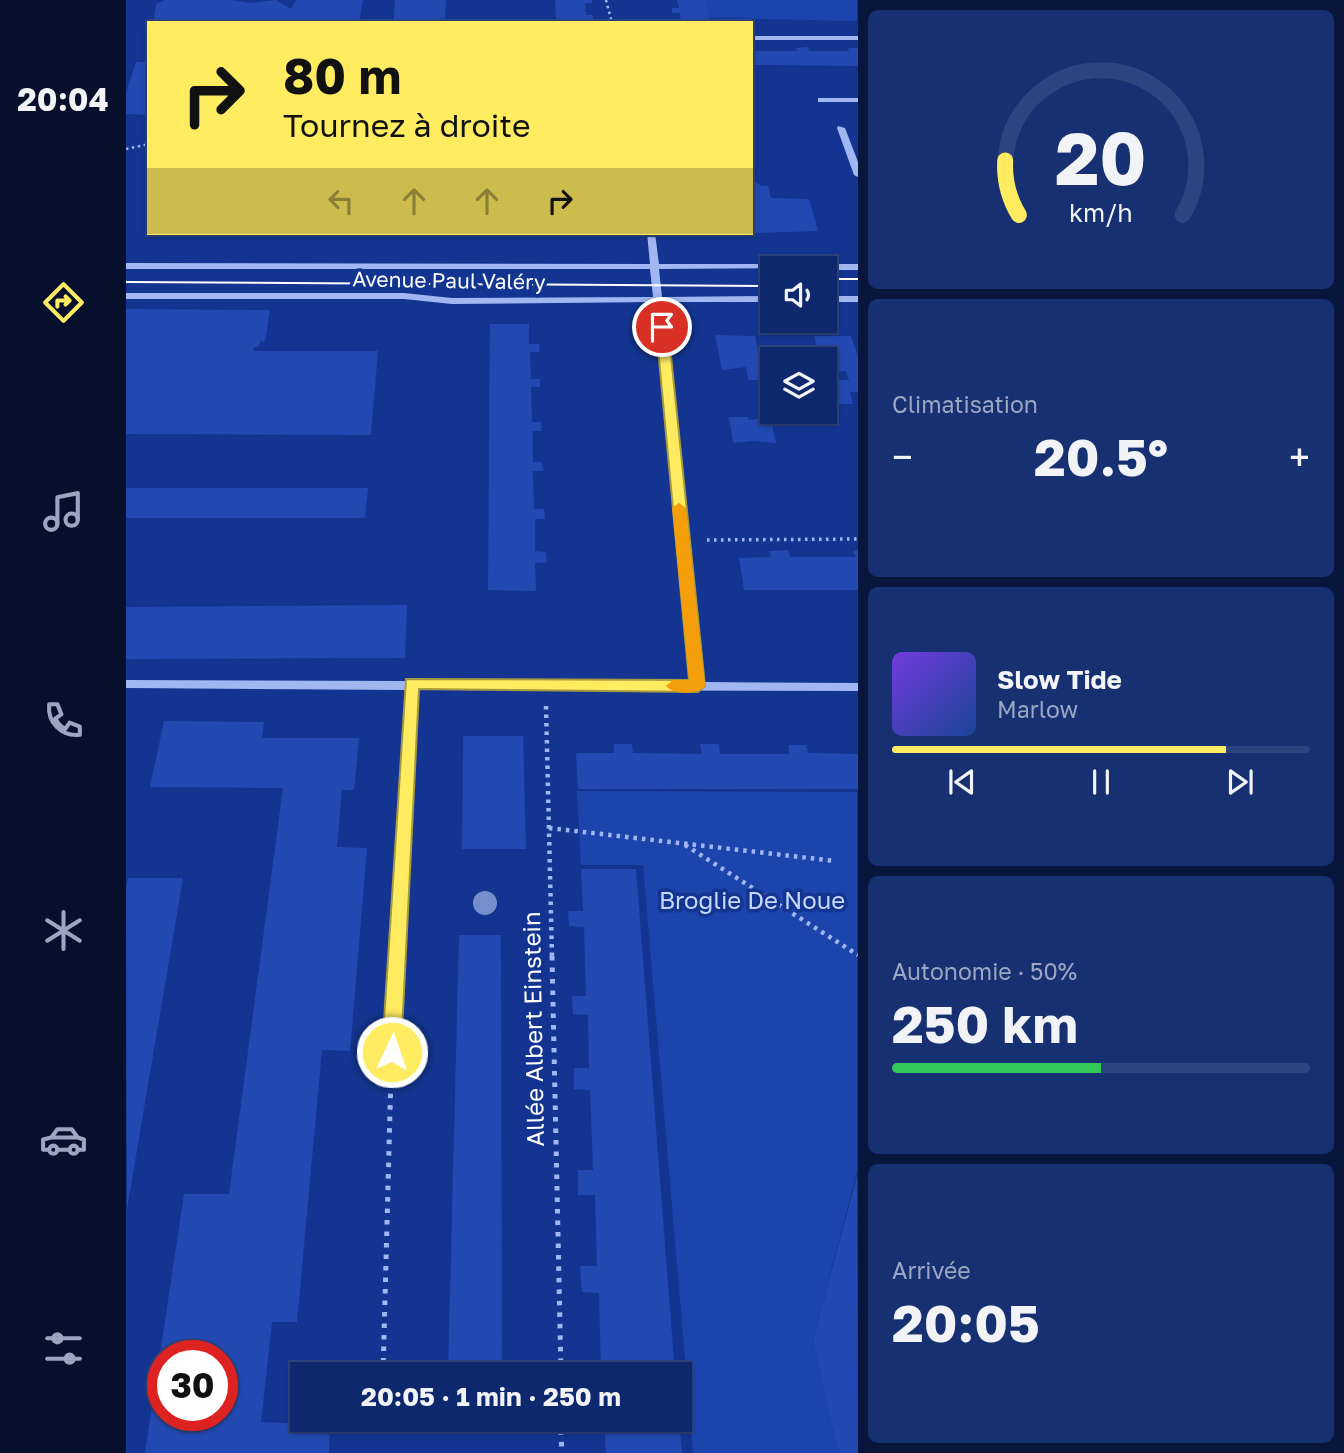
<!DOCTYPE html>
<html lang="fr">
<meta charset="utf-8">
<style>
:root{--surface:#0e286d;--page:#173072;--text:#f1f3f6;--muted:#9ba6c2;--line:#2e4480;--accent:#ffec61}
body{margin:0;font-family:"Golos Text",sans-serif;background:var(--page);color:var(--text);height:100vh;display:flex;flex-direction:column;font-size:26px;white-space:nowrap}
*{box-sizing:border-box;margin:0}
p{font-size:23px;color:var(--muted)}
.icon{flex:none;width:38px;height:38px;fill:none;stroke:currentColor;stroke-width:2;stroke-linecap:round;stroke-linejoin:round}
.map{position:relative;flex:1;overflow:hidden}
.panel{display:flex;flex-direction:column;gap:10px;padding:10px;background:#08163c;width:486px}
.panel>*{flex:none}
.banner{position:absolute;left:21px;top:21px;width:606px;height:214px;border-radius:0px;box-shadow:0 2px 5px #0004,0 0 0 2px var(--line);background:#ffec61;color:#111;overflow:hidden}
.controls{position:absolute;left:634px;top:256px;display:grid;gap:14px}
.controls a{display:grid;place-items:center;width:77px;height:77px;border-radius:0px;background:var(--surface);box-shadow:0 2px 5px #0004,0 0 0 2px var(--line);font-size:35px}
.speed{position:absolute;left:21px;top:1340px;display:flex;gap:14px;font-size:35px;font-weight:700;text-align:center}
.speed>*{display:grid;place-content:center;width:91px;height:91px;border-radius:50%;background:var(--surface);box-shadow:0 2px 5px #0004,0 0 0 2px var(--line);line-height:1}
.speed .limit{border:10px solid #d22;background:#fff;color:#111}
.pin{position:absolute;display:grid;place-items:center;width:60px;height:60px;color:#fff;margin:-30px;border:4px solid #fff;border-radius:50%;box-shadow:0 2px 7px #0007}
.me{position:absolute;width:77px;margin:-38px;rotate:3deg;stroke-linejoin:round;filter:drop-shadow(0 0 5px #0008)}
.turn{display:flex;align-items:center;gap:24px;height:147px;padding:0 21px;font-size:32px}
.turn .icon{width:91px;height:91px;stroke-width:2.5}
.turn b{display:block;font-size:49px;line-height:60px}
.lanes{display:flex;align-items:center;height:66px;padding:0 21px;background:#0003;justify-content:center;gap:35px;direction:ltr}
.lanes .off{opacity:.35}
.big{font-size:52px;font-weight:700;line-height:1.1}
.panel .tile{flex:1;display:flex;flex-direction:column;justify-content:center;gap:10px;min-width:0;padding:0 24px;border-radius:10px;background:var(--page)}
.panel .dial{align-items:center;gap:0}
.dial svg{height:182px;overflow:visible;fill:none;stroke:var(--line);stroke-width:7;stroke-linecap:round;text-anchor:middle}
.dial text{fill:var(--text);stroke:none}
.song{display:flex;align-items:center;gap:21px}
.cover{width:84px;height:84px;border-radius:10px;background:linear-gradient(135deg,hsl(260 70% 55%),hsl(220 70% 35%))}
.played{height:7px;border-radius:4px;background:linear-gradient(90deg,var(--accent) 80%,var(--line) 80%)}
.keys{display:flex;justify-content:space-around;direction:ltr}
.heat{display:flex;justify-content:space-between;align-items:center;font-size:38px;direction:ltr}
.charge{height:10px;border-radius:5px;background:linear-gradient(90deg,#34c759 50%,var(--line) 0)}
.trip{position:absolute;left:164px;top:1362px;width:402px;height:70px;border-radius:0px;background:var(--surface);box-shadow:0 2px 5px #0004,0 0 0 2px var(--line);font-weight:700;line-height:70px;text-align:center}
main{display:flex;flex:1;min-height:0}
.tab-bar{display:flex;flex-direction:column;width:126px;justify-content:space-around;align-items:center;background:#06102c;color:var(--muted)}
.tab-bar .icon{width:49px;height:49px}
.tab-bar .on{color:var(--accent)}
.tab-bar b{font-size:32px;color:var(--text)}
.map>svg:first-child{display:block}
.green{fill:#1b44ac}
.building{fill:#2149b1;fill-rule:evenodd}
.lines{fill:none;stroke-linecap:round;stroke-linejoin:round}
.path-far3{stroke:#a0b7f1;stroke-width:2.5;stroke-dasharray:2.5 3.5;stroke-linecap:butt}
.path-far2{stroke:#a0b7f1;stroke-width:3.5;stroke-dasharray:2.5 4.5;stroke-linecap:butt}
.path-far1{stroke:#a0b7f1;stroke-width:4.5;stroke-dasharray:3.5 5;stroke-linecap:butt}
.path{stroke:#a0b7f1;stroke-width:5;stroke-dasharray:4.5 7;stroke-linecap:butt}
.minor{fill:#a0b7f1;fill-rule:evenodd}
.tram{stroke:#fff;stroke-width:2}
.tree{fill:#778ecc}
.route{fill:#ffec61;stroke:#a6993f;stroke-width:2}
.slow{fill:#f59e0b}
.labels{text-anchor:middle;stroke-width:7;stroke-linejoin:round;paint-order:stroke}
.far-street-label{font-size:21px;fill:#fff;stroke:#133591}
.park-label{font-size:24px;fill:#c8d7fc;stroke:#133591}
.street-label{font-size:24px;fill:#fff;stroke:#133591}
</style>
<main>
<nav class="tab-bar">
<b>20:04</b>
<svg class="icon on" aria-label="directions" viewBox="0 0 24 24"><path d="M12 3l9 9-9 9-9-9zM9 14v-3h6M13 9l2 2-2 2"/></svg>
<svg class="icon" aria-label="music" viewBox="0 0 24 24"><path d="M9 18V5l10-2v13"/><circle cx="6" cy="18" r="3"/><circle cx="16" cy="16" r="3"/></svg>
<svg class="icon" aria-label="phone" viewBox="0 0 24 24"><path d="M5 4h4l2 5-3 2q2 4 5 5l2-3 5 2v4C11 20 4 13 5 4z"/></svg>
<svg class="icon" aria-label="climate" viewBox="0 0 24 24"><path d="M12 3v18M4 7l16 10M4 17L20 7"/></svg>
<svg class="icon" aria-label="car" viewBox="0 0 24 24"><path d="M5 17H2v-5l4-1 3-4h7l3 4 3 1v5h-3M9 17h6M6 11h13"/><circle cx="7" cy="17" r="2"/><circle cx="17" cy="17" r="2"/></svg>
<svg class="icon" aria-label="filters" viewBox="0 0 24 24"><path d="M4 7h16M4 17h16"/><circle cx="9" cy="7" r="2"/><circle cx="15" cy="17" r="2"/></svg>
</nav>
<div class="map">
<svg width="732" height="1453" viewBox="0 0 732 1453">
<rect width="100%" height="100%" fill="#133591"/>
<path class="green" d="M580,0h151v21l-148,-3z
M451,791l280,1v380l-44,168 25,113h-145l-50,-588h-62z"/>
<path class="building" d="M39,0h67l17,3 27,-3 15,9 5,-9h67l-4,23h-152l6,-3 -16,-1 -40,3 -3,-4 2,-14z
M269,0h51l-1,23h-52z
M429,0h37v3h-7l1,12h7v8h-37z
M551,0h29l4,23h-29l-1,-10h-8v-5h7z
M682,47l1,4h40l-1,-3h10v18l-107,-1v-14h46l-1,-3z
M10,62h13v53l-23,-1v-21z
M625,180l11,6h6l3,12 38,1 9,32 -67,2z
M0,309l144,1 -5,32 -5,-1 -1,6h-5l-1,4h125l-7,84 -245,-1z
M364,324h39v20h10v8h-9l1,27h9v8h-9l1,35h9l1,9h-9v31h9l1,9h-10l1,38h10l1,10h-10v32l11,1 1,10 -12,1 1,28 -48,-1z
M589,335l40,1 8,44h-15l-2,-13 -24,3z
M688,336h37l7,21v35h-8l3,12h-29v-24h25l-3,-9h-22v-12h-4z
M637,380h9v23h-5z
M603,417h19l1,3 21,-3 6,26 -23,-2 -20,2z
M0,488h242l-3,30h-239z
M662,550l2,7h66l-3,-6 5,-1v40h-114l-5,-32 32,-1 -2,-6z
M281,605l-2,53 -279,1v-52z
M38,721l100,1 -2,16h97l-5,52h-12l-5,57 30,1 -17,203 -28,-1 -25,272h-25l-11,100 69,3 -1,28h-184l39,-259h45l54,-406 -133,-1zM37,1356h59v60h-59z
M337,736h60l3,113h-64z
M488,744h18l1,9 69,1 -2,-10h19l1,10h69v-9h17l2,8 50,1v35h-280l-2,-36h38z
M455,869h55l39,505h-74l-2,-81 -17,-1 -2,-26h17l-2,-71h-17v-25h15l-3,-80 -16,-1v-21h15l-1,-53 -15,-1 -1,-18h14l-2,-69 -15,-1 -1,-15h15z
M2,878h55l-56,331 -1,-320z
M333,935h42l1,439h-54z
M731,1176l1,277h-20l-25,-113z
M478,1419h75l3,34h-76z"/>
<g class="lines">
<path class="path-far3" d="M480,0l6,23
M0,149l23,-5"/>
<path class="path-far2" d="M581,540l151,-1"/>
<path class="path-far1" d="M420,706l6,251
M423,828l286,33
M559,845l173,110"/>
<path class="path" d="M426,956l9,418
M257,1374l8,-300
M434,1419l2,34"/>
<path class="minor" d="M625,36h107v4h-107z
M692,98h40v4h-40z
M712,126l7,2 13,34v15l-4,-2 -17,-47z
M521,233h8l4,31h199v6h-34v-2l-165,1 3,28 110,-1v6h-109l41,380 154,1v8l-441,-1 -18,362 -2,5 -5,2 -5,-2 -2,-5 20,-362 -279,-2v-8l280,1 5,-2 5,2 276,1 -38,-380 -202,2 -48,-5h-278v-6h278l48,5 201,-1 -3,-28h-524v-6l524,1z
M698,296h34v6h-34z"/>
<path class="tram" d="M698,279h34
M0,282l646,4"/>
</g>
<circle class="tree" cx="359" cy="903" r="12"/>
<path class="route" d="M536,323l6,4 37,359 -7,6 -279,-3 -18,363 -3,6 -6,3 -7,-3 -3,-6 24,-373 283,1 -33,-353z"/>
<path class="slow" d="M553,503l7,5 19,178c-7,9 -32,9 -39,0l7,-6h16l-17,-172z"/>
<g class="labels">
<g class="far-street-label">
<text transform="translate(323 281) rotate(1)" y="7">Avenue Paul Valéry</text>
</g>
<g class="park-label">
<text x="626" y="909">Broglie De Noue</text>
</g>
<g class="street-label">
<text transform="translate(408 1029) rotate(-91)" y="8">Allée Albert Einstein</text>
</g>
</g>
</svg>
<div class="controls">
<a><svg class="icon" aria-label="sound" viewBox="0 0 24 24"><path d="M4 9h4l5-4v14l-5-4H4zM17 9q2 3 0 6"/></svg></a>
<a><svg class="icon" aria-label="layers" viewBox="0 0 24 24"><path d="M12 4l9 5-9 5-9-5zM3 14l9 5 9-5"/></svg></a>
</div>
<div class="speed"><div class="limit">30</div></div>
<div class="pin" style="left:536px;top:327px;background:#d93025"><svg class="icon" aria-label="arrive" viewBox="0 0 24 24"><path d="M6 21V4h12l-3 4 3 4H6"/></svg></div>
<svg class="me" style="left:266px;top:1052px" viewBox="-20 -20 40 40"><circle r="17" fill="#ffec61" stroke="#fff" stroke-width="3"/><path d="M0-11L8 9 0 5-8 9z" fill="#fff"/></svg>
<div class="trip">20:05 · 1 min · 250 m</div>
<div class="banner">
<div class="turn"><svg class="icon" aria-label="right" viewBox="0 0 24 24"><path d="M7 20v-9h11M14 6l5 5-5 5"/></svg><div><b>80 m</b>Tournez à droite</div></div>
<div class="lanes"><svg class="icon off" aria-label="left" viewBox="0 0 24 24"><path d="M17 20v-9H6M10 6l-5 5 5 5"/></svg><svg class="icon off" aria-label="ahead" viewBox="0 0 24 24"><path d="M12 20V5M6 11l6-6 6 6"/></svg><svg class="icon off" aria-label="ahead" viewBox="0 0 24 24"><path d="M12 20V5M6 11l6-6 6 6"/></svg><svg class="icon" aria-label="right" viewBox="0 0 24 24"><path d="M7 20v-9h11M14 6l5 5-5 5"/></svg></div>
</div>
</div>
<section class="panel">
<div class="tile dial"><svg viewBox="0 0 100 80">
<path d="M14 69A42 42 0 1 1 86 69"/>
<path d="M14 69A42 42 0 0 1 8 45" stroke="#ffec61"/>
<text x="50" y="56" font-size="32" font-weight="700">20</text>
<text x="50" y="72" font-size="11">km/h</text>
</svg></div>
<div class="tile"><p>Climatisation</p>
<div class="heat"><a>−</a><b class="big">20.5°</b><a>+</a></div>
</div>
<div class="tile">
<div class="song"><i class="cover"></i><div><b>Slow Tide</b><p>Marlow</p></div></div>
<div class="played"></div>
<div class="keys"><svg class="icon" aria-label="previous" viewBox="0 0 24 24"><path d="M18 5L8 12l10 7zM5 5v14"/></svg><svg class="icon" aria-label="pause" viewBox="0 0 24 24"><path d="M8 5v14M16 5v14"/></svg><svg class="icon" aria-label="next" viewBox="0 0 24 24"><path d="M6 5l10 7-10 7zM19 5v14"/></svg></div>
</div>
<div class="tile"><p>Autonomie · 50%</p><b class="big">250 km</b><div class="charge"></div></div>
<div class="tile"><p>Arrivée</p><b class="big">20:05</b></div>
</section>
</main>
